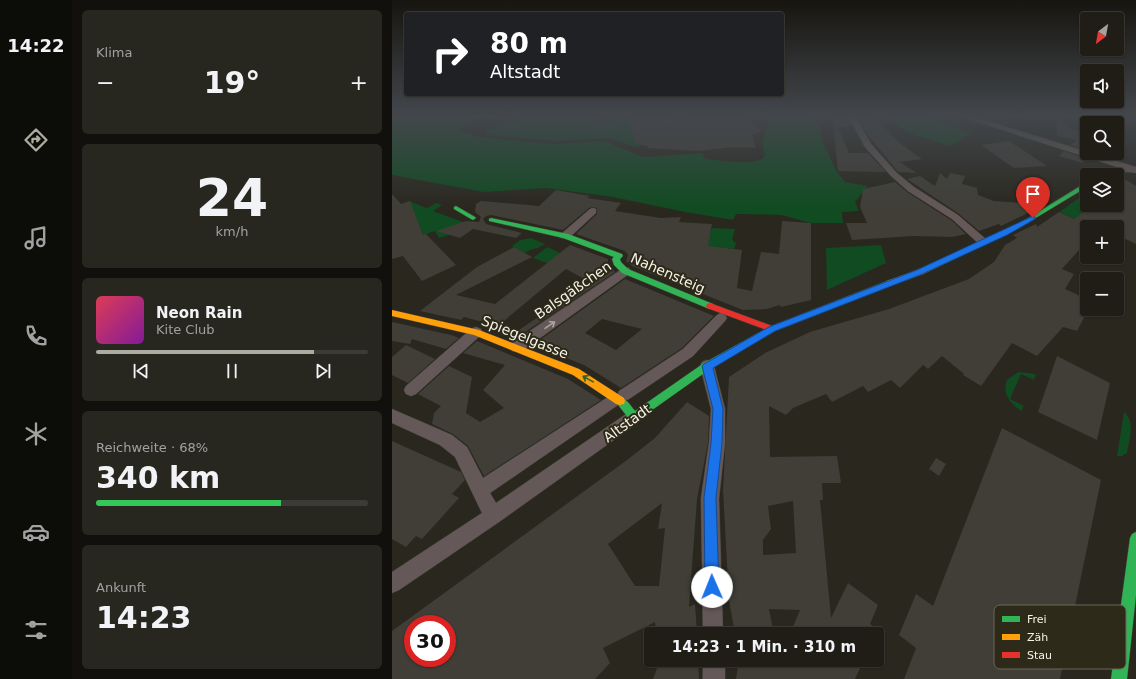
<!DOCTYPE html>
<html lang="de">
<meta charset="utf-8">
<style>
:root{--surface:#1f1d16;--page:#27261f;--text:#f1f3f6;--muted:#a1a2a1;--line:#3c3b35;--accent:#aeaba1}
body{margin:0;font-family:"DejaVu Sans",sans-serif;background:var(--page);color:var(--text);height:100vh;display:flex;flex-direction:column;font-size:15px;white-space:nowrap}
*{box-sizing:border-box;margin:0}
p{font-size:13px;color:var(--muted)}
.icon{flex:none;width:22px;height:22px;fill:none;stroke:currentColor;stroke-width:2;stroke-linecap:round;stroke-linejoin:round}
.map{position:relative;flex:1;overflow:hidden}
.panel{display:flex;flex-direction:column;gap:10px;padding:10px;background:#11100c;width:320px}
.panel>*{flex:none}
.top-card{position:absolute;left:12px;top:12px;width:380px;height:84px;border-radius:4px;box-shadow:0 1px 3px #0004,0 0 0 1px var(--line);background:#202124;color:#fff;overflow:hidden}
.needle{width:26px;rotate:211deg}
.controls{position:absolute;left:688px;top:12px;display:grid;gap:8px}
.controls a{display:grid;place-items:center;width:44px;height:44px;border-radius:4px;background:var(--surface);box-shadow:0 1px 3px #0004,0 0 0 1px var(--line);font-size:20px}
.speed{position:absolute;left:12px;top:615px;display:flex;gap:8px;font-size:20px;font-weight:700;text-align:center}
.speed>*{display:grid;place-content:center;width:52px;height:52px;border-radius:50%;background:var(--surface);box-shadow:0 1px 3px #0004,0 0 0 1px var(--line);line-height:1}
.speed .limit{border:6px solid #d22;background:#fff;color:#111}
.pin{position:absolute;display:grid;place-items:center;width:34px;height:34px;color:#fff;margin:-41px -17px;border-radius:50% 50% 50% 0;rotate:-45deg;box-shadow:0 0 4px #0007}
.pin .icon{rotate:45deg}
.me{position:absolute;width:44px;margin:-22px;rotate:359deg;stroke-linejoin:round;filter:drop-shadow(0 0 3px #0008)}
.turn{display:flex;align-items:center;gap:14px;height:84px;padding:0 20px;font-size:18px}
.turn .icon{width:52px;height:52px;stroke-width:2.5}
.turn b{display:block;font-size:28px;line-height:34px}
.big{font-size:30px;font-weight:800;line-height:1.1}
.panel .card{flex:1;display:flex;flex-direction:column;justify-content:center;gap:6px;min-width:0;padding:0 14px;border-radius:6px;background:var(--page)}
.panel .dial{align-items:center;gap:0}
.dial b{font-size:52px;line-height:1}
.song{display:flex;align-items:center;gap:12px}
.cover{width:48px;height:48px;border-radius:6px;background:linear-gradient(135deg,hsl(350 70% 55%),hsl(290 70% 35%))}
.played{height:4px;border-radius:2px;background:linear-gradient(90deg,var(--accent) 80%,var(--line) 80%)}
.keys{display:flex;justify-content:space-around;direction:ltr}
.heat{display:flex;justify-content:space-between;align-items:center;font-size:22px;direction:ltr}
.charge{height:6px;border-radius:3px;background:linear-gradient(90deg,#34c759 68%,var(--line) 0)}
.trip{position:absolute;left:252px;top:627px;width:240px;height:40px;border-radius:4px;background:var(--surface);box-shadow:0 1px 3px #0004,0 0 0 1px var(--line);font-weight:800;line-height:40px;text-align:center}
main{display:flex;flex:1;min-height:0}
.tab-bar{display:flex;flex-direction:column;width:72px;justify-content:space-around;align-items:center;background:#0c0c09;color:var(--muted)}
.tab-bar .icon{width:28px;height:28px}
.tab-bar .current{color:var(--accent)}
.tab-bar b{font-size:18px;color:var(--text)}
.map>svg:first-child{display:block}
.green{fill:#104b21}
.building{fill:#403e37;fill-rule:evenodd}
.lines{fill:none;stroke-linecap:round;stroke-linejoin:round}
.street-tunnel{stroke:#48453c;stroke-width:8;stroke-dasharray:8 4;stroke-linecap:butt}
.secondary-tunnel{stroke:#48453c;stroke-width:12;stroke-dasharray:12 5.5;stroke-linecap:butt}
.street-casing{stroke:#45433b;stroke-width:1}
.fast-casing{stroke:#45433b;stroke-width:1}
.slow-casing{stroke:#45433b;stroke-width:1}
.jam-casing{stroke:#45433b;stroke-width:1}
.street{fill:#645958;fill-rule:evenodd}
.fast{fill:#30b455;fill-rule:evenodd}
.slow{fill:#ff9f0a;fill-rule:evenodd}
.jam{fill:#e5322d;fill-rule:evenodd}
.oneway{stroke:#aca6a0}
.oneway2{stroke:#2f6131}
.route{fill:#1a73e8;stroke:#114b97}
.labels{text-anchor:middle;stroke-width:4;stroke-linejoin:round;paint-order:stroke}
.street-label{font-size:14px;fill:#f5f2e7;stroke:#2e2a19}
.key{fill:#2e2a19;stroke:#6a6657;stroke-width:1}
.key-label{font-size:11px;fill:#f5f2e7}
</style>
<main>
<nav class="tab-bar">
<b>14:22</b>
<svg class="icon current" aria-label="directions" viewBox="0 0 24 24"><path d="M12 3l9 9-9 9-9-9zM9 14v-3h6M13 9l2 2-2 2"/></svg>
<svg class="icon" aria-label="music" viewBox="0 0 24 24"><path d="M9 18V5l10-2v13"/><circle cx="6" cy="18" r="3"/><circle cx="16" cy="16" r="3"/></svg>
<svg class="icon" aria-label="phone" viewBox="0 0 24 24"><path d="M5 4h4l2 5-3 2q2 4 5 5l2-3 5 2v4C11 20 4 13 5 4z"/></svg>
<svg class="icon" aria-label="climate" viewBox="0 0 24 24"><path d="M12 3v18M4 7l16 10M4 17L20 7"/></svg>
<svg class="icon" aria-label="car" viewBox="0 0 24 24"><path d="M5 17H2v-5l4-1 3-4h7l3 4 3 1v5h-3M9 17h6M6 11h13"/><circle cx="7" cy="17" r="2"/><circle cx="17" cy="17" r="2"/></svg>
<svg class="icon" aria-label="filters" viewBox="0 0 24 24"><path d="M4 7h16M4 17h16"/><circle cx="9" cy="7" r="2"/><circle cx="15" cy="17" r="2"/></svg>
</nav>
<section class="panel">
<div class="card"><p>Klima</p>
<div class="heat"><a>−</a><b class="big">19°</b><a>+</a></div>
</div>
<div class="card dial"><b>24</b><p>km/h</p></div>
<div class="card">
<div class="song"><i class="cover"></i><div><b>Neon Rain</b><p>Kite Club</p></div></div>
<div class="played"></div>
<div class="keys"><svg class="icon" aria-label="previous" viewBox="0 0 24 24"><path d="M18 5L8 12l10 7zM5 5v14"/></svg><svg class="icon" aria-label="pause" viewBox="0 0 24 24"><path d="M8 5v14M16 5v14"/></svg><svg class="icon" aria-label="next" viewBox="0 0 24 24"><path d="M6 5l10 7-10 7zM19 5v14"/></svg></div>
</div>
<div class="card"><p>Reichweite · 68%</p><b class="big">340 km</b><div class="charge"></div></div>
<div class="card"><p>Ankunft</p><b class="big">14:23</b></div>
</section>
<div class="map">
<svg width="744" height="679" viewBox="0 0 744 679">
<rect width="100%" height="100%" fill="#29271e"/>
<path class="green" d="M0,115h128l-11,5 -35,-1 -16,11 21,7 73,7 52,-3 39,16 59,-4 4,6c12,1 52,8 59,-3l-3,-14 7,-20 -1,-7h41l11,13 2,13 15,31 8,10 23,4 -13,16 4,9 -17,1 1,11h-32l-30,-8 -45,-1 -3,6 -48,-8 -72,-15 -66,-9 -63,4 -92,-17z
M136,115h69l1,9 56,-9h6l3,5 -23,23 1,3 -5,1 -27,-9 -48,3v-1l-3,1 -73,-6 1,-5 9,-2 1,-2 21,-5z
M494,115h37l48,18 -21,13 -44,-14z
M687,198l8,1v6h6l24,22h-25l-33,-15z
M17,201l18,7 9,-5 6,2 -9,6 33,12 -17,12 -10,3 -4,-7 -12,4z
M320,228l23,1 -3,11 4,3 -2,6 -6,-1 -15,32 -7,-34z
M139,238l14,6c-8,6 -11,3 -20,9l-13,-7 8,-6z
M489,245l5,18 -59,27 -1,-42z
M155,247l26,12 -12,9 -28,-10z
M626,372l18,2 -2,6 -13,-6 -11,25 14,7 -3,5c-11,-8 -19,-17 -14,-31z
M732,412c12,10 5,27 3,41l-5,3h-5z"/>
<path class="building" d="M235,115h21l4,5h9l2,2 8,-3 2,1 33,-4 36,-1 20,17 -10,3 4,13 -22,-1 -35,4 -52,-3 1,-2 -12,-2z
M430,115h25l5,10 -12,3 -3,-3 12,28h19l18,19 -48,-1 -5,-48z
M465,115h17v3l27,26 21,15 -22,3 17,11 -19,-1 -31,-38z
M664,115h3l7,11 21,9v6l-6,-1 1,9 -11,-4 6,-5 -20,-4z
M617,141l38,25 -33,2 -33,-23z
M672,151l19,7v5l-24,-7z
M548,173l7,6 3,-6 15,3 -3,8 15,4 1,7 16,6 29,2 1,6 6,3 -29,14 -2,-2 -20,7 -20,-17 -52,-35 13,-3 15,10z
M734,180l10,6v58l-19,-9v-8h-30v14l-25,28 12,5 -9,15 22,10v13l-10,19 -14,-4 -26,29 -25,-13 -31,43 -18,-11 1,-1 -22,-18 -14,13 -5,-4 -23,23 -9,-8 -23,12 -5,-6 -31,16 -6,-8 -33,14 -7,7 -17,-9 1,51 67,-1 4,27h-19l1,17h-3l11,118 17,-35 30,22 -8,19 15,10h-95l10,-24 -31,-1 5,25h-39l-6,-33 -6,-111 6,-113 36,-24 45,-21 79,-23 80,-30 25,-17 11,-17 12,-7 -4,-3 23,-11 1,3 22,-15 15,7 19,-14h24v-23zM401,501l3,52 -33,2v-15l8,-11 -3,-23z
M503,182l12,10 44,28 15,14 -14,3 -39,-1 -61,4 -6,-17h21l-7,-16 3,-18z
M164,190l34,6 -3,2 34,5 -6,8 46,7 20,-1 -2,5 33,2 -4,22 34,4 -5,38 15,3 9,-39 18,2 3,-33 29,2v77l-30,7 -1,-2 -13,4 -24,1 -111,-44 -6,-5 2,-6 -3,-4 -49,-17 21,-20v-6l-4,-1 -4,1 -26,22 -72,-15 -5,1 -3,3 3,5 36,9 -6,5 -43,-9 -13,9 -24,-7 30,-10 13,1 2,-5 -6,-5 1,-8 5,-3 58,5z
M0,194l9,10 9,-3 13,34 3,-1 30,31 -34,16 -19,-25 -11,3z
M178,245l38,14v5l7,8 -99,66 -6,-2 80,-54 -24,-13 -68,57 -34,-9 -3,3 -41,-9 57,-44 37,-20 18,10 -76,38 39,9z
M233,279l89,37 -32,32 -61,40 -37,-23 -51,-20zM210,319l40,10 -26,21 -31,-17z
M0,322l59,13 8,3 -13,11 -34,-10 -2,5 -18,-3z
M85,341l91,38 33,21 -117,76 -16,-30 -15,-12 -21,-10 2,-11 7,-7 -23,-12 31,-28 23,11 -6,36 14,9 24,-14 -21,-18 22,-25 -42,-12z
M14,345l29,14 -27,24 -16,-8v-18z
M665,356l53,27 -13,57 -59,-28z
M295,402l22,14 -1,27 -11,56 -8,108 6,-3 2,30h-41l-1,-12 -52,26 7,15 -15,16h-203v-48l235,-171 28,-22zM270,503l-4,26 7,-1 -6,58h-24l-27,-42zM21,624h34v34h-34z
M610,428l99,52 -41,199h-156l12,-31 -17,-13 17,-41 17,12z
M0,441l69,31 4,8 -13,14 7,4 -37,41 -6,-3 -10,11 -14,-8z
M544,458l10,6 -7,12 -10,-7z
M268,660h38l1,19h-46z
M347,660h40v2l1,-2h84l-9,19h-119z"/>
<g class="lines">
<path class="street-tunnel" d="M274,119l4,7"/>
<path class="secondary-tunnel" d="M726,115l18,5
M0,116l7,-1"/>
<g class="street-casing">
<path id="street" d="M269,115h7l2,4 -7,2z
M456,115h7l16,29 26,29 17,14 44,28 29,25 1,2 -1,2h-8l-27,-25 -44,-28 -17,-15 -26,-29z
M564,115h12l168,52v6c-12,-3 -24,2 -37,2l21,-7z
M611,115h20l-3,2z
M673,115h27c-6,4 -21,4 -27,0z
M201,208l3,1v4l-27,25h-8l-1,-2 1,-2 29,-25z
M233,267l4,1 2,3 -2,3 -107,77 -5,1 -5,-1 -2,-4 2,-4z
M329,313l4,2 2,3 -2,3 -32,35 -64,43 -5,2 -4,-1 -2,5 -128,88 6,10 133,-91 5,-2 5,2 3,5 -3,5 -140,100 -100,68 -7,3v-21l90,-59 -27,-56 -15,-12 -48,-22v-14l60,26 15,12 16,31 125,-81 5,-2 4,1 2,-5 64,-42 34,-34z
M84,327l5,2 1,3 -1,3 -65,59 -5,2 -5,-2 -2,-4 2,-4 65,-57z
M315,360l5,2 2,4 11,43v34l-6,55 4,136h-20l-2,-136 8,-55 2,-34 -11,-43 2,-4z
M311,660h22v19h-22z"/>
</g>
<g class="fast-casing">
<path id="fast" d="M695,182v5l-68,41h-4l-1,-1z
M64,206l19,11 1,1 -3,2 -2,-1 -17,-10v-2z
M99,218l77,16 54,20 1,2 -3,3 1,3 7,7 85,35 1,2 -4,3 -3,-1 -85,-35 -8,-8 -2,-6 2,-2 -51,-19 -74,-17v-2z
M498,280l3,1 1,2 -1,2 -118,46 -65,38 -72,51 -4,2 -4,-2 -15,-19 1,-3c9,-3 14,7 19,13l69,-48 65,-36z
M744,532v63l-9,84h-16l19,-141 2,-4z"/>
</g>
<g class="slow-casing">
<path id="slow" d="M625,225l3,2 -1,1 -96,46 -33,12 -4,-3 1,-2 30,-11z
M0,310l87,20 100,39 45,29 1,3 -1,3 -4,1 -4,-1 -43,-29 -99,-40 -82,-19z"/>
</g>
<g class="jam-casing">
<path id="jam" d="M318,303l65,24 1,2 -4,3 -65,-24 -1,-2 1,-2z"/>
</g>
<use href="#street" class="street"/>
<use href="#fast" class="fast"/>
<use href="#slow" class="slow"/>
<use href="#jam" class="jam"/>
</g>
<defs><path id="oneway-shaft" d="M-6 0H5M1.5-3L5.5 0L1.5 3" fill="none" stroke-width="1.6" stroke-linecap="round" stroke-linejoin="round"/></defs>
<use class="oneway" href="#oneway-shaft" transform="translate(158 325) rotate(-34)"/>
<use class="oneway2" href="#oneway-shaft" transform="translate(196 379) rotate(-151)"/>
<linearGradient id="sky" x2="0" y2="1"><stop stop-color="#171510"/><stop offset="0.55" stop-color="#43474c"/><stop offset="1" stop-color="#43474c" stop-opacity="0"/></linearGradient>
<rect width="744" height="210" fill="url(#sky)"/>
<path class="route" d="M641,216l2,1v2l-28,16 -85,39 -147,57 -62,37 10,41 -1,34 -6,55 3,89 -2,5 -5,2 -5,-2 -2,-5 -1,-89 7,-55 2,-34 -11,-43 2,-2 65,-37 148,-57z"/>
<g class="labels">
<g class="street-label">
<text transform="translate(276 273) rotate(24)" y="5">Nahensteig</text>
<text transform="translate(181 290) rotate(-35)" y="5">Balsgäßchen</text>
<text transform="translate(133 337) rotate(22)" y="5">Spiegelgasse</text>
<text transform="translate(235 423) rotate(-36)" y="5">Altstadt</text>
</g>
</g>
<rect x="602" y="605" width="132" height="64" rx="6" class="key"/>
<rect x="610" y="616" width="18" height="6" fill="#30b455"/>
<rect x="610" y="634" width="18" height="6" fill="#ff9f0a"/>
<rect x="610" y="652" width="18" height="6" fill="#e5322d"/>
<g class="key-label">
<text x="635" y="623">Frei</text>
<text x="635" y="641">Zäh</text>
<text x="635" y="659">Stau</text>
</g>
</svg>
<div class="controls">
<a><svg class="needle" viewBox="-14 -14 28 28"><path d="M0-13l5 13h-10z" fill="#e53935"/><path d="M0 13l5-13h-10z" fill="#a1a2a1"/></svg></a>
<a><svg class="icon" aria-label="sound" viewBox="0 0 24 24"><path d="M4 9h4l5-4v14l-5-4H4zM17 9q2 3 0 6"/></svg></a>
<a><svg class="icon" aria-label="search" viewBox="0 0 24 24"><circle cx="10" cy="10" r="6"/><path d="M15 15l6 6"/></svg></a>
<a><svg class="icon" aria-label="layers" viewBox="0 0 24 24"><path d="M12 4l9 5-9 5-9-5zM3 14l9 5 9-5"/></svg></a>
<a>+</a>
<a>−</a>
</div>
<div class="speed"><div class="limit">30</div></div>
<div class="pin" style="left:641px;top:218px;background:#d93025"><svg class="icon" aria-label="arrive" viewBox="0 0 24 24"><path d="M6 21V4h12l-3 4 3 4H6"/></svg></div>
<svg class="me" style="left:320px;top:587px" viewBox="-20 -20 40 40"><circle r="19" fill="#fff"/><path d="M0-13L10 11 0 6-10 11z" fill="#1a73e8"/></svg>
<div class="trip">14:23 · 1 Min. · 310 m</div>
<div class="top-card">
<div class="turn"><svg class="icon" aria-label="right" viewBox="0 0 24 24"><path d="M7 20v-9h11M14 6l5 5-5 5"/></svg><div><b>80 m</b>Altstadt</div></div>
</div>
</div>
</main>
